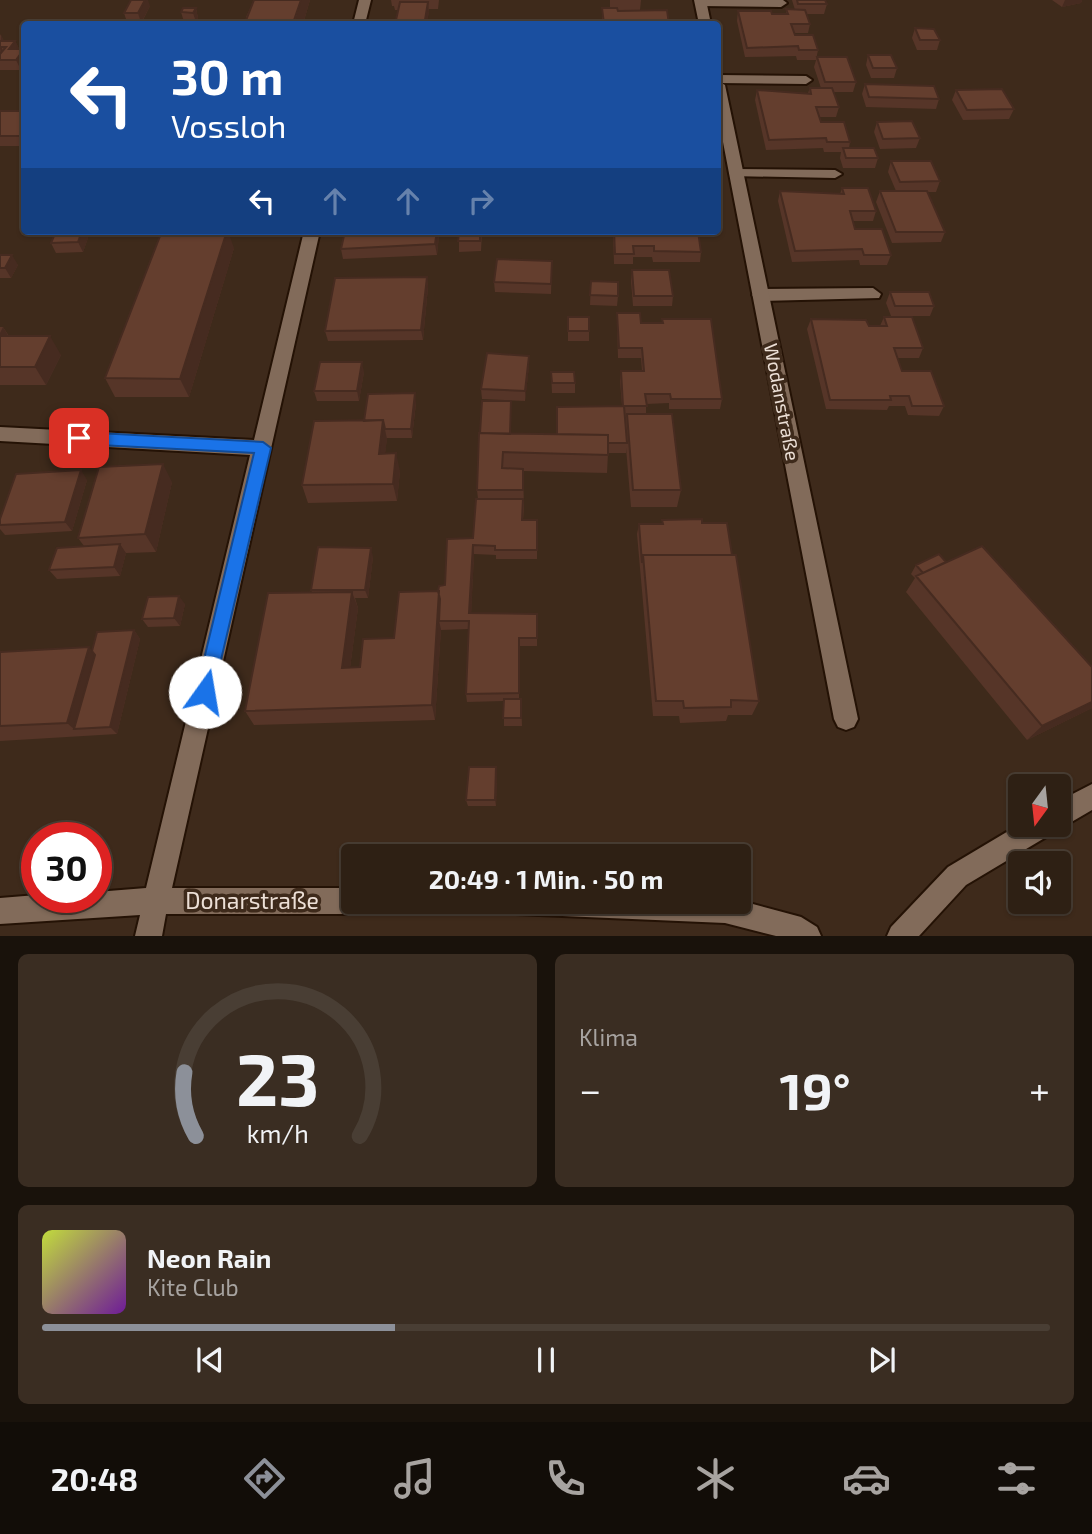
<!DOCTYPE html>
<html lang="de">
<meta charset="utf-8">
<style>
:root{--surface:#2e2014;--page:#3a2d22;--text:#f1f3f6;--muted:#a7a3a0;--line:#493e34;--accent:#8c9099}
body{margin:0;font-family:"Exo 2",sans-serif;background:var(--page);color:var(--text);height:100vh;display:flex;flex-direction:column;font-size:26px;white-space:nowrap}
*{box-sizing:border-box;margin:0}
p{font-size:23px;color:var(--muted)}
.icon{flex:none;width:38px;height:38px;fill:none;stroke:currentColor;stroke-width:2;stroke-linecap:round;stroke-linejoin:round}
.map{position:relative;height:936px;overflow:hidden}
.sheet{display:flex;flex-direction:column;gap:18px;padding:18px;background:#19120b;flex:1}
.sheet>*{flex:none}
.banner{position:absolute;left:21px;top:21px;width:700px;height:214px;border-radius:7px;box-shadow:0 2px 5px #0004,0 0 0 2px var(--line);background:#1a4fa0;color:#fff;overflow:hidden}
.needle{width:46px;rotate:195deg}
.buttons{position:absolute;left:1008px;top:774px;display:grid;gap:14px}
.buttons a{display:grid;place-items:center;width:63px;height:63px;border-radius:7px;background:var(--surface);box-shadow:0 2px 5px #0004,0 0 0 2px var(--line);font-size:35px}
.speed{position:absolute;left:21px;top:822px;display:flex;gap:14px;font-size:35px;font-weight:700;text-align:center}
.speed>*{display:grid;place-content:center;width:91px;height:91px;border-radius:50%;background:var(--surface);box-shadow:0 2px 5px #0004,0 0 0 2px var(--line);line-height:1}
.speed .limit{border:10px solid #d22;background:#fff;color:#111}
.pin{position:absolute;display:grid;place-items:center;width:60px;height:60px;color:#fff;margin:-30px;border-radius:14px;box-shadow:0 4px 10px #0006}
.me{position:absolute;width:77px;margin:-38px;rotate:13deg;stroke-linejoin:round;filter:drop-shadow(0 0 5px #0008)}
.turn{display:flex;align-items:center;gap:24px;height:147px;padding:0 35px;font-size:32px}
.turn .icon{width:91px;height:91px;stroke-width:2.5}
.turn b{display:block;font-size:49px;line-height:60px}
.lanes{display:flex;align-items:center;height:66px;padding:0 35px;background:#0003;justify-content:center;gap:35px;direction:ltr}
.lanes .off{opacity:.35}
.big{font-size:52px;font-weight:700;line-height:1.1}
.sheet .card{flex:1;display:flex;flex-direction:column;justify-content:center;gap:10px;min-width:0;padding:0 24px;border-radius:10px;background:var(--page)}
.sheet .dial{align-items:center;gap:0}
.dial svg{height:182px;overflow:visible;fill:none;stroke:var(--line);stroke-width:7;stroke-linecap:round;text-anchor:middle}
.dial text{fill:var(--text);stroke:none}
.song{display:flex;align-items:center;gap:21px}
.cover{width:84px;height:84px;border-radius:10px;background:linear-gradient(135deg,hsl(70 70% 55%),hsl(280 70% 35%))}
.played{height:7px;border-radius:4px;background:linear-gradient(90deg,var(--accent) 35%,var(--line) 35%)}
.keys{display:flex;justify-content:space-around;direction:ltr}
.heat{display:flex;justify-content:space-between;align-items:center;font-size:38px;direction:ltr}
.sheet .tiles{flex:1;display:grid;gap:18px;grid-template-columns:1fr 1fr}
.card:last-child{grid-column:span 2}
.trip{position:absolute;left:341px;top:844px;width:410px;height:70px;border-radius:7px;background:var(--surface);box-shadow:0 2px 5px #0004,0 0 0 2px var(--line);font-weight:700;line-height:70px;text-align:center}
.tab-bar{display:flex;height:112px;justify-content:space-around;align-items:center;background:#120d08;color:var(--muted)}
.tab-bar .icon{width:49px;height:49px}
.tab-bar .on{color:var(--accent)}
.tab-bar b{font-size:32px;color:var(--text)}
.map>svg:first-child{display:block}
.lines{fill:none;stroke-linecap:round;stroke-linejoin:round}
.service-casing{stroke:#241205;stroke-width:4}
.minor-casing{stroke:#241205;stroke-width:4}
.service{fill:#826b5a;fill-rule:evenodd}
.minor{fill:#826b5a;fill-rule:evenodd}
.wall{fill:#563528}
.shaded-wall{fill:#462b20}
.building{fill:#643e2e;stroke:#462b20;stroke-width:2}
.route{fill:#1a73e8;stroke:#114b97;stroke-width:2}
.labels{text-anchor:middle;stroke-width:7;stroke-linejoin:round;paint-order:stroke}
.street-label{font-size:19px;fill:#ecdfd6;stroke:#3e2a1b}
.near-street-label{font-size:23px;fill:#ecdfd6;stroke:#3e2a1b}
</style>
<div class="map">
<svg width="1092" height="936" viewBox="0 0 1092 936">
<rect width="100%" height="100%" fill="#3e2a1b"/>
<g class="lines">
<g class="service-casing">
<path id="service" d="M696,0h87l4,3 -6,4 -81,-1 -4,-2z
M718,75l88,1 6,4 -6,4 -88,-1z
M736,169l99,1 7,4 -7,4 -104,-2 -2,-3z
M873,288l8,6 -2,4 -119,3 -8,-6 8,-6z"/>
</g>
<g class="minor-casing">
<path id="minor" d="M359,0h12l-6,24h-12z
M694,0h12l5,24h-12z
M718,81l7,4 133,634 -4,8 -8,3 -8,-3 -4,-8 -116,-603z
M304,231h16l-148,657h182v13l384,-1 63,17 16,10 4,9h-45l-51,-13 -209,-9 -6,-2 -6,2h-338l-4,22h-27l5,-21 -140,9v-26l37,-3v3h59v-6l50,-4 104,-433 -250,-14v-14l254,13z
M1092,784v26l-24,14 -12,2 -3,7 -87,52 -47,51h-32l4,-9 57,-60 72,-43h39v-23z"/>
</g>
<use href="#service" class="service"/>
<use href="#minor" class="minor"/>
</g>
<path class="wall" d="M254,0h56l-7,24h-58l1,-7z
M391,0h48l-1,9h-9l-2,15h-31v-4l2,-10h-3l-1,-4h-2z
M610,0h31l-1,10h-23l1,1 51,13h-67v-16h8z
M792,0h33l2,4 -3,10h-17l3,10 -2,9h-14l24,17 -2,10h-19l-1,-4 -51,1 -8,-36 1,-10 48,3v-5l9,1z
M1052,0h30l-1,3 -19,4z
M150,6l-8,16h-15l-3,-9z
M196,8l2,10 -2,4h-12l-3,-10z
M915,28l25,12 -3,10h-20l-5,-12z
M0,34l4,7h11l4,8h5v16l-3,5h-21z
M868,55l29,13 -3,10h-23l-5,-13z
M817,57l39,25 -3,10h-19l5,15 -3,10h-17l2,5 29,20 -1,6 29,10 -3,10h-32l-3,-10 1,-6h-17l-1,-4 -57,2 -11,-50 2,-10 51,3 2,-5h11l-7,-21z
M865,84l74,15 -3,10 -70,-2 -4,-13z
M956,90l58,19 -5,10 -46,1 -11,-20z
M0,111h24v35h-24z
M877,122l43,16 -4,10 -36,1 -6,-17z
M891,161l49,20 -4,11h-9l18,40 -4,10 -49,1 -16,-41 4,-11h16l-8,-19z
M842,188l34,23 -3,10h-20l2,8 36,26 -4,10h-27l-1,-5 -67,2 -14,-61 2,-10 60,3z
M56,231h29l3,7 -5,14 -27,1 -5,-10z
M459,231h23l-1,20 -22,1z
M613,231l88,21 -1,10h-47l-1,-5h-19v7h-19z
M439,235l-2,20 -94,4 -2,-10z
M234,248l-45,149h-74l-10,-19z
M0,255l18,10 -7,13h-11z
M552,261l-1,33 -56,-2 -1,-10z
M632,270l41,26 -1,10h-39l-2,-25z
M427,277l1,10 -5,53 -95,1 -3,-10z
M591,281l27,15 -1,10 -27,-1z
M890,292l44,14 -4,10h-39l-5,-13z
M617,313l24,10h21v-4l60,80 -2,10h-51v-6l-23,1v10l35,76 -4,17h-46l-5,-59v5h-18l-1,20 -84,-2 1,37 -1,12h14v39h-41v-4l-22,-1 -3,59 66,1v32h-17l-1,53h2l1,27h-18v-25l-37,1 -1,-8 3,-65 -28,1v-1l-6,91 -181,5 -9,-14 67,-119 -1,-2 62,-33 -5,41h-13l3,10 -8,60 10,-1 34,-29 51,-53 28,-47 5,-39 -1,-9 3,-57 31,-32v33h46l65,-28 -2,-25 1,-10h21l-1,-13h-23l-1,-35z
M568,317l21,14v10h-21z
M884,317l39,31 -4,10h-21l4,13 42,35 -5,10 -31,-1 -3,-9h-16l-2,4 -61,-1 -19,-80 4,-10 58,7h11z
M0,327h3l6,9 52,19 -15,30h-46z
M529,366l-4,35 -43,-2 -1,-10z
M364,372l-5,29h-42l-3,-10z
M551,372l24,11v10h-23z
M416,403l-4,35h-25l-2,15 15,18 -3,30 -89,2 -6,-18 62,-64z
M87,480l-15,51 -67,4 -5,-6v-10z
M172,482l-16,70 -30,1 -6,23 -63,3 -8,-9 35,-24 -6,-8z
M662,520l40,3 57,178 -7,14h-24l-2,6 -46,2 -1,-7h-26l-16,-182 2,-10h23z
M946,562l146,105v41l-65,32 -121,-148 9,-14 -4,-4 5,-9z
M185,604l-5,22 -32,1 -6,-8z
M134,630l6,9 -23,95 -117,7v-89l92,-1z
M497,774l-1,32h-28l-2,-6z"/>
<path class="shaded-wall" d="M145,0h3l2,6 -9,17 -3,-10z
M301,0h9l-7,24h-9z
M1065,0h17l-1,3 -19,4z
M428,2l1,10 -2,12h-1l-1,-4z
M196,8l2,10 -2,4 -3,-9z
M1,34l4,10 -4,3 5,10 -6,3z
M15,41l5,9 -11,-1z
M24,49v16l-3,5 -5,-10z
M82,231h3l3,7 -5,14 -5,-10z
M227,231h1l6,17 -45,149 -9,-18z
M437,231h1l1,4 -2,20 -2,-11z
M12,255l6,10 -7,13 -6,-10z
M427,277l1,10 -5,53 -2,-10z
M3,327l6,10 -9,12v-16z
M50,336l11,19 -15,30 -11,-18z
M529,356v10l-4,35v-10z
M362,362l2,10 -5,29 -2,-10z
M415,393l1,10 -4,35 -1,-9z
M383,420l4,19 -4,33 -4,-18z
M396,453l4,18 -3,30 -4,-17z
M163,464l9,18 -16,70 -11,-18z
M81,470l6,10 -15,51 -7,-9z
M120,544l6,9 -6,23 -6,-9z
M473,545l1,9 -3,67 -2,-8z
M371,548l2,9 -5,41 -3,-8z
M439,591l3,17 -3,13 2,8 -6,91 -3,-15z
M352,592l6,16 -10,75 -6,-15z
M179,596l6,8 -5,22 -6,-8z
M134,630l6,9 -23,95 -7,-7z
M89,647l13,16 -28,66 -7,-6z
M1092,702v6l-65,32 15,-14z
M496,767l1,7 -1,32 -1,-6z"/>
<path class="building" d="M131,0h14l-7,13h-14z
M254,0h47l-8,23h-48z
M797,0h28l2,4h-29z
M400,2h28l-3,18h-29z
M183,8h13l-3,5 -12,-1z
M602,8h15l1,3 49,-1 2,14h-65z
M786,9l19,1 5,14h-19l4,11h18l5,15h-19l-1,-4 -51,2 -9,-37h33l1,3h16z
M118,22h35l-1,2h-35z
M915,28l19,1 6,11h-20z
M0,41h15l-6,8h15l-8,11h-16v-6l6,-7h-5l-1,2z
M868,55h23l6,13h-24z
M817,57h30l9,25h-31z
M865,84l69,2 5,13 -70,-2z
M810,88h22l7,19h-23l5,15h23l6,20h-23l-1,-4 -57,2 -12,-50 54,4z
M1002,89l12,20 -47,1 -11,-20z
M0,111h24v25h-24z
M912,121l8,17 -37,1 -6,-17z
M843,148h31l4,10h-32z
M891,161h40l9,20 -40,1z
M842,188h26l8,23h-26l5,18h27l9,26h-27l-2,-6 -67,2 -15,-60 64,3z
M880,191h47l18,41h-49z
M56,231h26l-4,11 -27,1z
M162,231h65l-47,148 -75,-1z
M345,231h92l-2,13 -94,5z
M459,231h21v10h-22z
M614,231h84l3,21 -47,-1v-5h-21l1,8h-19z
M0,255h12l-7,13h-5z
M497,259l55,2 -1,23 -57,-2z
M632,270h37l4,26h-39z
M427,277l-6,53 -96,1 10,-53z
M591,281l27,1v14l-28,-1z
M890,292h39l5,14h-39z
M617,313h23l1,10h22l-1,-4h49l11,80h-51l-1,-5h-25l2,12h-23l3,37h-19v-8l-51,-1v-27l66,-1 -2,-35h23l-2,-23h-23z
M568,317h21v14h-21z
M884,317h28l11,31h-29l8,23h29l13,35h-32l-3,-10h-19l1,4h-61l-19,-81 55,1 3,6h18z
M0,336h50l-15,31h-35z
M487,353l42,3 -4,35 -44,-2z
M320,362h42l-5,29h-43z
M551,372h23l1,11h-23z
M415,393l-4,36h-26l-2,-9 -19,1 4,-27z
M482,401h29l-1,33 -30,-1z
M627,414h45l9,76h-48z
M383,420l-4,34 17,-1 -3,31 -91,1 12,-64z
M479,433l129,2v20l-105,-3 -1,16 21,1v21h-46z
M163,464l-18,70 -67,4 21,-71z
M81,470l-16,52 -65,3v-6l16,-45z
M476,499h47l-1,21h15v30h-42v-4l-22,-1 -4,68 68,1v24h-18v55l-53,1 3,-73h-30l1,-22 -2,-8 1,-5 6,-1 2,-46 26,-1z
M702,519v4h25l5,32h-89l-1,8 -3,-39h24l-1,-4z
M120,544l-6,23 -65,3 8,-22z
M982,546l110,121v35l-50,24 -126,-150z
M318,547l53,1 -6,42h-54z
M939,554l7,8 -23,11 -7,-8z
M643,555h93l23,146 -28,-1v7l-47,1 -1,-7h-27z
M439,591l-7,114 -187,6 23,-118 84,-1 -10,76 18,-1 3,-28 31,-1 5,-46z
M179,596l-5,22 -32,1 6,-22z
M134,630l-24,97 -36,2 21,-74 -3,-4 5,-19z
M89,647l-22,76 -67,3v-74z
M504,699h17v19h-18z
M469,767h27l-1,33h-29z"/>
<path class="route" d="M79,432l184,10 8,6 -59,250 -7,3 -6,-3 -3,-6 58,-239 -175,-9 -8,-6z"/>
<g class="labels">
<g class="street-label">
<text transform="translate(782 402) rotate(79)" y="7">Wodanstraße</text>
</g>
<g class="near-street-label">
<text x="252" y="909">Donarstraße</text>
</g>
</g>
</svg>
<div class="buttons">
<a><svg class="needle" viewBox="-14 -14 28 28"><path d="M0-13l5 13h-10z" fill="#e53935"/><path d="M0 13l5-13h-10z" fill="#a7a3a0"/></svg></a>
<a><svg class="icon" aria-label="sound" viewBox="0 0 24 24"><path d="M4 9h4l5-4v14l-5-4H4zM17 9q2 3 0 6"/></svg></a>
</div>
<div class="speed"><div class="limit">30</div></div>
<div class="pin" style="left:79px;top:438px;background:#d93025"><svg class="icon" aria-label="arrive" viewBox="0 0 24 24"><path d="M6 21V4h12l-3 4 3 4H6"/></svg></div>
<svg class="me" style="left:205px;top:692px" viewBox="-20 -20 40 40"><circle r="19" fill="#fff"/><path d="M0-13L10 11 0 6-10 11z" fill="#1a73e8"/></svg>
<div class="trip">20:49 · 1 Min. · 50 m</div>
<div class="banner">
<div class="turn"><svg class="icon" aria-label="left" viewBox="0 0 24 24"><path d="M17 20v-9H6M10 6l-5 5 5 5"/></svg><div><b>30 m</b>Vossloh</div></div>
<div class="lanes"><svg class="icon" aria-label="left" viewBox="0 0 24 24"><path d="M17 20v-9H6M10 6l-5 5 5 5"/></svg><svg class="icon off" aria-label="ahead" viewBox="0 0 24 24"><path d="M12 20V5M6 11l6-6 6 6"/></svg><svg class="icon off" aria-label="ahead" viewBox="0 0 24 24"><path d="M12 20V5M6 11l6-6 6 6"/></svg><svg class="icon off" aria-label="right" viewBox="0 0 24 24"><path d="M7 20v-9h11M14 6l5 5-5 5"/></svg></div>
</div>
</div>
<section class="sheet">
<div class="tiles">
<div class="card dial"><svg viewBox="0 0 100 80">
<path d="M14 69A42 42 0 1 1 86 69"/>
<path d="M14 69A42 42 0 0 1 9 41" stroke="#8c9099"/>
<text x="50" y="56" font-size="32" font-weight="700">23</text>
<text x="50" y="72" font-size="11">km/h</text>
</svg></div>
<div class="card"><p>Klima</p>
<div class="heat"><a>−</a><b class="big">19°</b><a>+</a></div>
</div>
<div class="card">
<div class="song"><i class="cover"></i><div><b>Neon Rain</b><p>Kite Club</p></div></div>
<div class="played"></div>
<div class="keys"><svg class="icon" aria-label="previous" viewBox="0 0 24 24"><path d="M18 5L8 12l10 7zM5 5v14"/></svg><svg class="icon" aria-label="pause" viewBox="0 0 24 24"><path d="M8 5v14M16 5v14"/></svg><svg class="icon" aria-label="next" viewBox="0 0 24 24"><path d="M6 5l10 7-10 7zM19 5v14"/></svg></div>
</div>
</div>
</section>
<nav class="tab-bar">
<b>20:48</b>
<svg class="icon on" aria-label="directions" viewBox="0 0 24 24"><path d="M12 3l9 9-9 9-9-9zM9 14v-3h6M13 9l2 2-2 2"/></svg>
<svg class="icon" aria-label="music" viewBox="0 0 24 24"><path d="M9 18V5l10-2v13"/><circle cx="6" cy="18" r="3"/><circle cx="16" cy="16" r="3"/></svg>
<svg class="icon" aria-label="phone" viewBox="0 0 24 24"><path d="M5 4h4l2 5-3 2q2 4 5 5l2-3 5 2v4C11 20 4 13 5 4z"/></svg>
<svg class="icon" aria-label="climate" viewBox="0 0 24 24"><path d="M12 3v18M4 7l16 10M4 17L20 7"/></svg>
<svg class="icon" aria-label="car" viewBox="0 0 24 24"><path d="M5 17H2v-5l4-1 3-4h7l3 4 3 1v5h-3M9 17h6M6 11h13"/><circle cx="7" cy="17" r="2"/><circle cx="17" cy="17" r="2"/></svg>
<svg class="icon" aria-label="filters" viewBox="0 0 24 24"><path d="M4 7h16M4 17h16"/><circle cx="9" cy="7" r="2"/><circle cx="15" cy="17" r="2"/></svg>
</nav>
